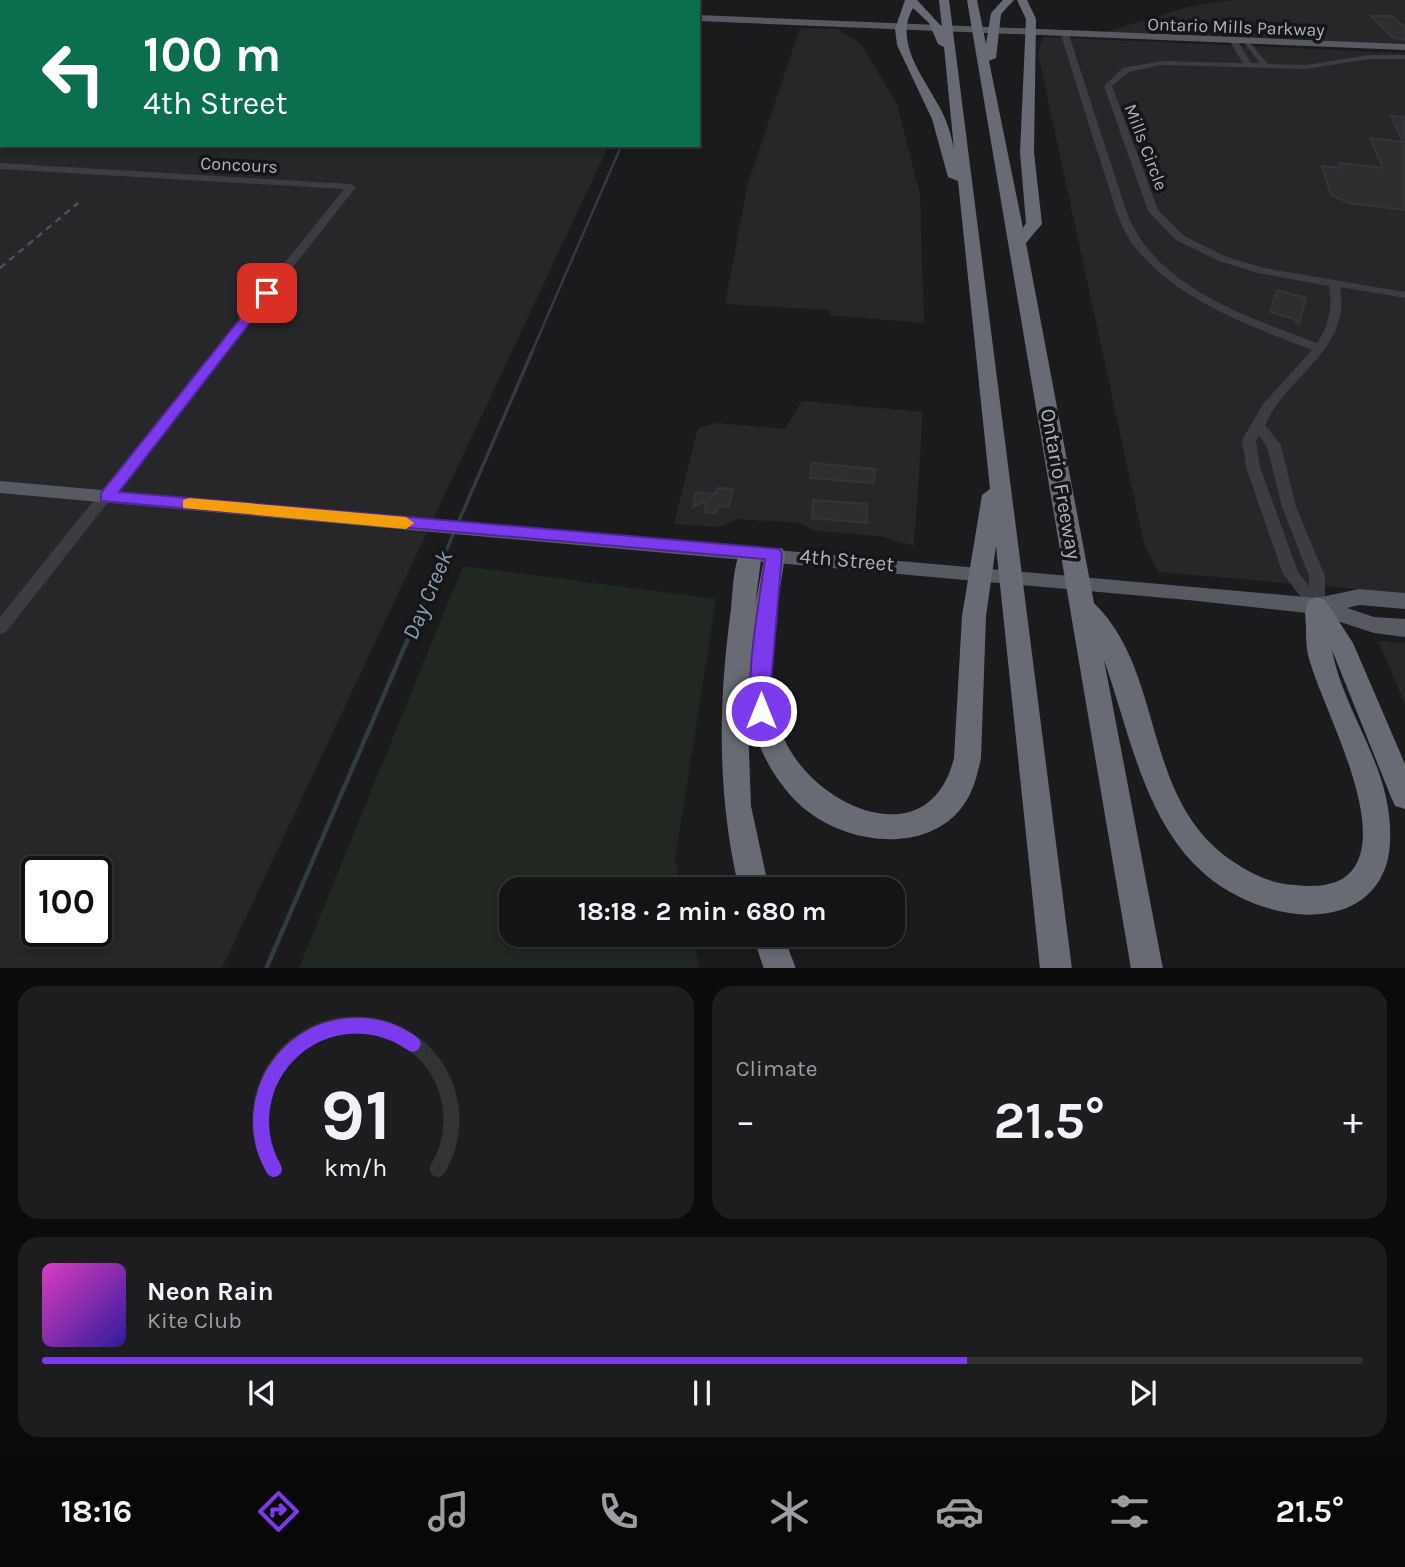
<!DOCTYPE html>
<meta charset="utf-8">
<style>
:root{--surface:#141416;--page:#1d1d1f;--text:#f1f3f6;--muted:#9d9ea1;--line:#333335;--accent:#7c3aed}
body{margin:0;font-family:Karla,sans-serif;background:var(--page);color:var(--text);height:100vh;display:flex;flex-direction:column;font-size:26px;white-space:nowrap}
*{box-sizing:border-box;margin:0}
p{font-size:23px;color:var(--muted)}
.icon{flex:none;width:38px;height:38px;fill:none;stroke:currentColor;stroke-width:2;stroke-linecap:round;stroke-linejoin:round}
.map{position:relative;height:968px;overflow:hidden}
.side{display:flex;flex-direction:column;gap:18px;padding:18px;background:#0b0b0c;flex:1}
.side>*{flex:none}
.banner{position:absolute;left:0px;top:0px;width:700px;height:147px;box-shadow:0 4px 10px #0003,0 0 0 2px var(--line);background:#0b6e4f;color:#fff;overflow:hidden}
.speed{position:absolute;left:21px;top:856px;display:flex;gap:14px;font-size:35px;font-weight:700;text-align:center}
.speed>*{display:grid;place-content:center;width:91px;height:91px;border-radius:50%;background:var(--surface);box-shadow:0 4px 10px #0003,0 0 0 2px var(--line);line-height:1}
.speed .limit{border:4px solid #111;border-radius:10px;background:#fff;color:#111}
.pin{position:absolute;display:grid;place-items:center;width:60px;height:60px;color:#fff;margin:-30px;border-radius:14px;box-shadow:0 4px 10px #0006}
.me{position:absolute;width:77px;margin:-38px;rotate:0deg;stroke-linejoin:round;filter:drop-shadow(0 0 5px #0008)}
.turn{display:flex;align-items:center;gap:24px;height:147px;padding:0 28px;font-size:32px}
.turn .icon{width:91px;height:91px;stroke-width:2.5}
.turn b{display:block;font-size:49px;line-height:60px}
.big{font-size:52px;font-weight:700;line-height:1.1}
.side .card{flex:1;display:flex;flex-direction:column;justify-content:center;gap:10px;min-width:0;padding:0 24px;border-radius:21px;background:var(--page)}
.side .dial{align-items:center;gap:0}
.dial svg{height:182px;overflow:visible;fill:none;stroke:var(--line);stroke-width:7;stroke-linecap:round;text-anchor:middle}
.dial text{fill:var(--text);stroke:none}
.song{display:flex;align-items:center;gap:21px}
.cover{width:84px;height:84px;border-radius:10px;background:linear-gradient(135deg,hsl(310 70% 55%),hsl(250 70% 35%))}
.played{height:7px;border-radius:4px;background:linear-gradient(90deg,var(--accent) 70%,var(--line) 70%)}
.keys{display:flex;justify-content:space-around;direction:ltr}
.heat{display:flex;justify-content:space-between;align-items:center;font-size:38px;direction:ltr}
.side .tiles{flex:1;display:grid;gap:18px;grid-template-columns:1fr 1fr}
.card:last-child{grid-column:span 2}
.trip{position:absolute;left:499px;top:877px;width:406px;height:70px;border-radius:21px;background:var(--surface);box-shadow:0 4px 10px #0003,0 0 0 2px var(--line);font-weight:700;line-height:70px;text-align:center}
.tab-bar{display:flex;height:112px;justify-content:space-around;align-items:center;background:#080809;color:var(--muted)}
.tab-bar .icon{width:49px;height:49px}
.tab-bar .active{color:var(--accent)}
.tab-bar b{font-size:32px;color:var(--text)}
.map>svg:first-child{display:block}
.built{fill:#27272a;fill-rule:evenodd}
.green{fill:#212822}
.lines{fill:none;stroke-linecap:round;stroke-linejoin:round}
.stream-far3{stroke:#313b41;stroke-width:2}
.stream-far2{stroke:#313b41;stroke-width:2.5}
.stream-far1{stroke:#313b41;stroke-width:3.5}
.stream{stroke:#313b41;stroke-width:4.5}
.building{fill:#2e2e31;stroke:#353539;stroke-width:2}
.minor{fill:#3c3d42;fill-rule:evenodd}
.major{fill:#585a61;fill-rule:evenodd}
.highway{fill:#686b73;fill-rule:evenodd}
.rail{stroke:#4f5157;stroke-width:2.5;stroke-dasharray:7 5;stroke-linecap:butt}
.route{fill:#7c3aed;stroke:#51269a;stroke-width:2}
.slow{fill:#f59e0b}
.labels{text-anchor:middle;stroke-width:7;stroke-linejoin:round;paint-order:stroke}
.far-street-label{font-size:18px;fill:#aeb3bc;stroke:#161618}
.street-label{font-size:21px;fill:#aeb3bc;stroke:#161618}
.water-label{font-size:23px;font-style:italic;fill:#87a2b5;stroke:#161618}
</style>
<div class="map">
<svg width="1405" height="969" viewBox="0 0 1405 969">
<rect width="100%" height="100%" fill="#1b1b1d"/>
<path class="built" d="M0,0l234,2h-232v143h607l-387,823h-222zM37,872h59v59h-59z
M359,0h301l-259,2z
M1232,0h173v44l-300,-12 83,-25z
M800,28l38,1 23,15 36,60 23,90 4,129 -95,-8v-5l-104,-6 23,-121z
M1043,37l362,16v540l-247,-21 -14,-28 -106,-490z
M802,401l121,11 -9,134 -34,-10 -65,-5 -15,-8 -63,-4 -17,8 -46,-3 24,-96 17,-5 70,6z
M1378,641l27,2v61z"/>
<path class="green" d="M463,566l253,33 -41,261 7,29h-171v45l181,1 8,33h-401z"/>
<g class="lines">
<path class="stream-far3" d="M618,153l4,-8"/>
<path class="stream-far2" d="M531,354l88,-203"/>
<path class="stream-far1" d="M458,523l74,-171
M417,619l38,-89"/>
<path class="stream" d="M266,969l151,-351"/>
</g>
<path class="building" d="M1371,16h20l14,11v13l-13,-3z
M1391,116l14,1v93l-56,-7 -18,-8 -9,-29 19,2 -2,-5 44,5 -13,-30 33,4z
M1277,290l29,8 -7,26 -7,-6 -22,-6z
M812,463l63,6 -1,14 -64,-5z
M717,488l16,1 -4,18 -11,-1 -2,7 -11,-1 2,-12 -14,7 3,-15 20,2z
M813,500l54,4v19l-55,-5z"/>
<g class="lines">
<path class="minor" d="M86,0h8l-9,2z
M1065,33l4,2 58,178c29,75 121,104 190,130 12,-18 16,-36 12,-57l-71,-13 -39,-12 -43,-21 -28,-29 -44,-125 19,-18 38,-7 82,2 -14,-23 4,-2h3l15,25h9l-18,-23 4,-2 22,26 38,1 63,-10h36v4h-36l-63,10 -145,-4 -32,7 -17,14 46,124 26,26 43,21 37,11 141,24v6l-65,-11c12,62 -53,89 -75,138l16,20 15,62 29,69v30l-2,4h-12l-28,-36 -37,-107 -4,-27 21,-36 49,-54c-64,-25 -138,-50 -181,-108 -13,-19 -18,-43 -25,-64 -16,-48 -30,-95 -45,-143zM1259,436l8,10 15,61 27,69v10l-11,-14 -38,-105 -4,-27z
M0,52h2l-2,5z
M0,163l351,21 5,3 -350,445 -6,2v-17l344,-428 -344,-20z"/>
<path class="major" d="M275,0h48l2,2h-49z
M698,15l707,29v6l-707,-29z
M0,481l1317,117 42,-9 46,4v16l-46,-4 -12,3 27,9 31,2v18l-31,-4 -58,-19 -128,-14 -1188,-107z"/>
<path class="highway" d="M905,0h12l25,27 -3,-27h10l123,969h-32l-44,-423 -10,70 -5,142c-4,19 -9,39 -23,54 -37,41 -108,31 -148,1 -35,-26 -58,-72 -63,-115l4,108 18,83h-30c-22,-94 -21,-185 -8,-280 2,-19 2,-46 12,-63h16l3,6 -7,54 11,-58h16l3,6c-7,57 -25,125 -3,180 28,72 147,126 172,24l8,-142 20,-121 8,-6 -32,-308 -10,-4 -16,-58 -35,-74 -2,-16zM913,8l16,15 9,21 6,3 10,102c-3,-15 -7,-28 -14,-41 -15,-29 -47,-66 -27,-100z
M967,0h10l9,44 5,-31 12,-13h11l-13,14 -5,44 -7,3 34,167 3,-5 -6,-71 6,-133 -9,-19h10l9,19 -2,133 8,72 -16,19 68,360c74,72 45,203 146,263 18,11 34,18 55,19 20,2 45,2 58,-16 34,-45 -29,-159 -43,-207 -4,-12 -4,-24 -4,-37 -1,-9 -2,-17 3,-25l8,-3 8,3 28,43 52,121v45l-10,-3 -4,-9 -59,-147c12,65 62,119 58,192 -1,32 -18,58 -49,68 -29,9 -60,4 -88,-7 -102,-40 -117,-152 -149,-243l59,309h-32z
M752,934h31l13,35h-32z"/>
<path class="rail" d="M0,268l78,-65"/>
</g>
<path class="route" d="M263,290l10,3 -154,199 661,57 2,5 -14,163h-14c-12,-24 7,-127 11,-158l-664,-58v-8z"/>
<path class="slow" d="M189,498l217,19 8,6 -8,6 -223,-21v-8z"/>
<g class="labels">
<g class="far-street-label">
<text transform="translate(1236 27) rotate(2)" y="6">Ontario Mills Parkway</text>
<text transform="translate(1146 147) rotate(69)" y="6">Mills Circle</text>
<text transform="translate(239 165) rotate(3)" y="6">Concours</text>
</g>
<g class="street-label">
<text transform="translate(1061 484) rotate(80)" y="7">Ontario Freeway</text>
<text transform="translate(847 560) rotate(5)" y="7">4th Street</text>
</g>
<g class="water-label">
<text transform="translate(427 595) rotate(-67)" y="8">Day Creek</text>
</g>
</g>
</svg>
<div class="speed"><div class="limit">100</div></div>
<div class="pin" style="left:267px;top:293px;background:#d93025"><svg class="icon" aria-label="arrive" viewBox="0 0 24 24"><path d="M6 21V4h12l-3 4 3 4H6"/></svg></div>
<svg class="me" style="left:761px;top:711px" viewBox="-20 -20 40 40"><circle r="17" fill="#7c3aed" stroke="#fff" stroke-width="3"/><path d="M0-11L8 9 0 5-8 9z" fill="#fff"/></svg>
<div class="trip">18:18 · 2 min · 680 m</div>
<div class="banner">
<div class="turn"><svg class="icon" aria-label="left" viewBox="0 0 24 24"><path d="M17 20v-9H6M10 6l-5 5 5 5"/></svg><div><b>100 m</b>4th Street</div></div>
</div>
</div>
<section class="side">
<div class="tiles">
<div class="card dial"><svg viewBox="0 0 100 80">
<path d="M14 69A42 42 0 1 1 86 69"/>
<path d="M14 69A42 42 0 0 1 75 14" stroke="#7c3aed"/>
<text x="50" y="56" font-size="32" font-weight="700">91</text>
<text x="50" y="72" font-size="11">km/h</text>
</svg></div>
<div class="card"><p>Climate</p>
<div class="heat"><a>−</a><b class="big">21.5°</b><a>+</a></div>
</div>
<div class="card">
<div class="song"><i class="cover"></i><div><b>Neon Rain</b><p>Kite Club</p></div></div>
<div class="played"></div>
<div class="keys"><svg class="icon" aria-label="previous" viewBox="0 0 24 24"><path d="M18 5L8 12l10 7zM5 5v14"/></svg><svg class="icon" aria-label="pause" viewBox="0 0 24 24"><path d="M8 5v14M16 5v14"/></svg><svg class="icon" aria-label="next" viewBox="0 0 24 24"><path d="M6 5l10 7-10 7zM19 5v14"/></svg></div>
</div>
</div>
</section>
<nav class="tab-bar">
<b>18:16</b>
<svg class="icon active" aria-label="directions" viewBox="0 0 24 24"><path d="M12 3l9 9-9 9-9-9zM9 14v-3h6M13 9l2 2-2 2"/></svg>
<svg class="icon" aria-label="music" viewBox="0 0 24 24"><path d="M9 18V5l10-2v13"/><circle cx="6" cy="18" r="3"/><circle cx="16" cy="16" r="3"/></svg>
<svg class="icon" aria-label="phone" viewBox="0 0 24 24"><path d="M5 4h4l2 5-3 2q2 4 5 5l2-3 5 2v4C11 20 4 13 5 4z"/></svg>
<svg class="icon" aria-label="climate" viewBox="0 0 24 24"><path d="M12 3v18M4 7l16 10M4 17L20 7"/></svg>
<svg class="icon" aria-label="car" viewBox="0 0 24 24"><path d="M5 17H2v-5l4-1 3-4h7l3 4 3 1v5h-3M9 17h6M6 11h13"/><circle cx="7" cy="17" r="2"/><circle cx="17" cy="17" r="2"/></svg>
<svg class="icon" aria-label="filters" viewBox="0 0 24 24"><path d="M4 7h16M4 17h16"/><circle cx="9" cy="7" r="2"/><circle cx="15" cy="17" r="2"/></svg>
<b>21.5°</b>
</nav>
